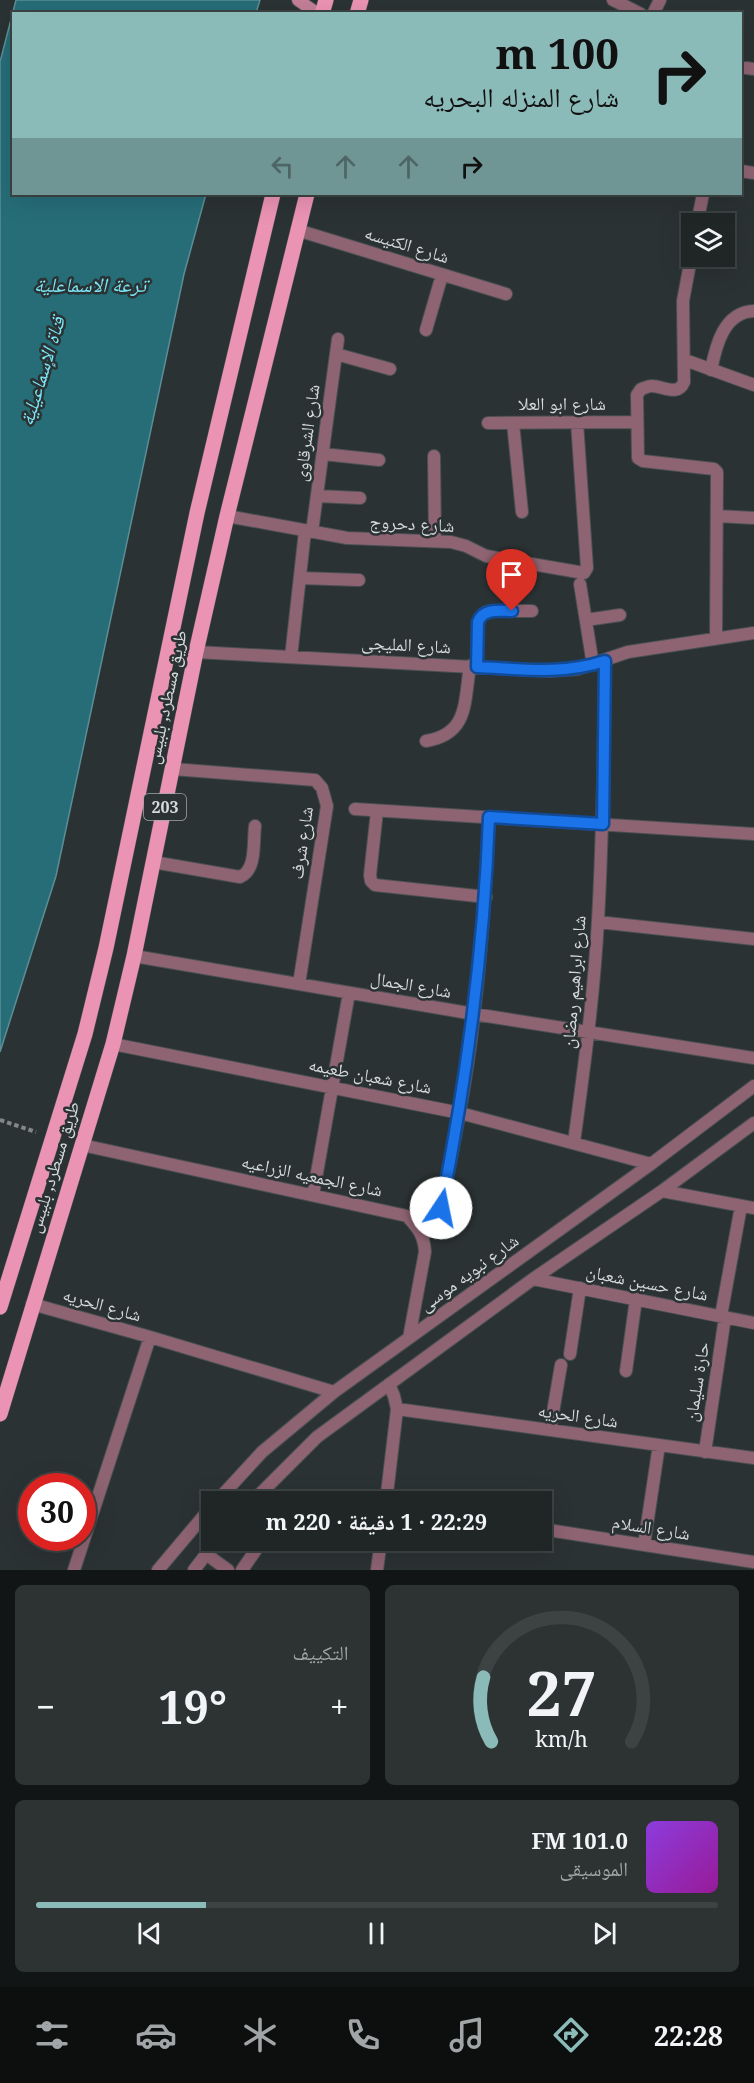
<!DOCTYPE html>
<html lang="ar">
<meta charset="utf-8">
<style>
:root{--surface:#202626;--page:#2d3232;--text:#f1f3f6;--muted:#a2a5a7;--line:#3d4343;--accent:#8bbbb9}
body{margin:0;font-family:"Noto Serif","Noto Naskh Arabic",serif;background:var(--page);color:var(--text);direction:rtl;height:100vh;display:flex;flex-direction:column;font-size:22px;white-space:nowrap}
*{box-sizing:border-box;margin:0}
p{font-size:20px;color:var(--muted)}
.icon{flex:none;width:33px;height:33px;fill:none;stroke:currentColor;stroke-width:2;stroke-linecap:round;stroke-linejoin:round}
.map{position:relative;height:1570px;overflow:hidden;direction:ltr}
.side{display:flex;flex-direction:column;gap:15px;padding:15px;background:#121515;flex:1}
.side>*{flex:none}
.banner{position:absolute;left:12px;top:12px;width:730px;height:183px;border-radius:0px;box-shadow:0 6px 24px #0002,0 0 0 2px var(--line);direction:rtl;background:#8bbbb9;color:#111;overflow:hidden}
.fabs{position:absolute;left:681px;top:213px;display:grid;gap:12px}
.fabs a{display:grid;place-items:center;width:54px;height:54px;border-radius:0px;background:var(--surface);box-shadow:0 6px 24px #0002,0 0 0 2px var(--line);font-size:30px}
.speed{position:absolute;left:18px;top:1473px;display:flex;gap:12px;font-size:30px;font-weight:700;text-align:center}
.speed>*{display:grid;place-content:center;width:78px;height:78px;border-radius:50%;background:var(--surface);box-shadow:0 6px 24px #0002,0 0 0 2px var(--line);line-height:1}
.speed .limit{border:9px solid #d22;background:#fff;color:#111}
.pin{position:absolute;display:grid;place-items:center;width:51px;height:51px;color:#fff;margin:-62px -26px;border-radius:50% 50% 50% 0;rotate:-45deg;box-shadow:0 0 6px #0007}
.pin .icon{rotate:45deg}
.me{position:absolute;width:66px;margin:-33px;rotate:11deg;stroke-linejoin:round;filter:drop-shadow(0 0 4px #0008)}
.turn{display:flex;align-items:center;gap:21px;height:126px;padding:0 24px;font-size:27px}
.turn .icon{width:78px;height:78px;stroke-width:2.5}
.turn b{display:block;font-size:42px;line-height:51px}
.lanes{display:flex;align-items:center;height:57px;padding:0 24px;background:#0003;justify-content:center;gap:30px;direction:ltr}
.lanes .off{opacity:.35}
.big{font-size:45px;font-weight:700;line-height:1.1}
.side .card{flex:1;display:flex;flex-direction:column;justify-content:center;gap:9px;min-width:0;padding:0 21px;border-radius:9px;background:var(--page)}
.side .dial{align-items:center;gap:0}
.dial svg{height:156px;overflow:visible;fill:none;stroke:var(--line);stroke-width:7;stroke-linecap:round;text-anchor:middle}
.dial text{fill:var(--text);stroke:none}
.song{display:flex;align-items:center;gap:18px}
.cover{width:72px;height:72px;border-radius:9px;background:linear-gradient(135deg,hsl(270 70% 55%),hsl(300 70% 35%))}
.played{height:6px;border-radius:3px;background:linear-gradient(90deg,var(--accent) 25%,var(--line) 25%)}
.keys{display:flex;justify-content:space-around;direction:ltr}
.heat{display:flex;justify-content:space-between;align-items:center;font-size:33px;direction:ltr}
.side .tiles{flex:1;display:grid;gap:15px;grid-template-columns:1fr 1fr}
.card:last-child{grid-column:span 2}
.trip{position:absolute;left:201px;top:1491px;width:351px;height:60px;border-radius:0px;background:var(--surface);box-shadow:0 6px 24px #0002,0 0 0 2px var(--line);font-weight:700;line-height:60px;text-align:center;direction:rtl}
.tabs{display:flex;height:96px;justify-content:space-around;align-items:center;background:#0d0f0f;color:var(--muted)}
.tabs .icon{width:42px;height:42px}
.tabs .current{color:var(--accent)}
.tabs b{font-size:27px;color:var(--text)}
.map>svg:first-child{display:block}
.water{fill:#266d78;stroke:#5b8e96;stroke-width:1.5}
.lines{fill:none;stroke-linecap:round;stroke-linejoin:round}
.lane-casing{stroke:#4a5051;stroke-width:14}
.street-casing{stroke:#4a5051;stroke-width:14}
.secondary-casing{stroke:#4a5051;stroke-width:14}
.primary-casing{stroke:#4a5051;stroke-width:16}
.path{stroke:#828889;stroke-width:4;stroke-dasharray:4.5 3;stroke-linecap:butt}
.lane{stroke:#8e6372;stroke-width:12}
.street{stroke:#8e6372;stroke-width:12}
.secondary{stroke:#c37f97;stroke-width:12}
.primary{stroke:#eb93b3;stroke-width:15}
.route-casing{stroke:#114b97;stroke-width:15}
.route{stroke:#1a73e8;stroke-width:10}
.labels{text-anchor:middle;stroke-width:5;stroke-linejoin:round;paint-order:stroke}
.shield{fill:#2b3233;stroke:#a3a8a9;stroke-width:1.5}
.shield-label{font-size:16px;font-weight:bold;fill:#d6dadb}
.street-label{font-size:18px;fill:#d6dadb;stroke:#2b3233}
.water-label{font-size:20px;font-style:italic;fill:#7ae5f6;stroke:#2b3233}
</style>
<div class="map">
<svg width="754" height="1570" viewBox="0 0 754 1570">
<rect width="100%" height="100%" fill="#2b3233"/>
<path class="water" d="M16,0h244l-4,13 -242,1v180h192l-22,80 -128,602 -56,176v-990z"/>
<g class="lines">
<g class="lane-casing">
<path id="lane" d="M206,1554l22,16
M242,1570l20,-29"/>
</g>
<g class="street-casing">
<path id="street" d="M613,0l28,14
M653,14l7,-14
M746,68l8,1
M741,171l13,2
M697,224l6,-30
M297,230l209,64
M692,253l-9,48 1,81c-6,15 -21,4 -32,4 -4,0 -7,2 -11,3l-4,6 1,63 5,3 71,8 3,3 -1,165
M426,330l16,-55
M336,354l54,15
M685,360l69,25
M711,370c5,-25 13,-58 43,-59
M488,423l149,-1
M513,423l9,89
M323,454l56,6
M434,456l1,84
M317,496l43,2
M227,516l120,22 104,4 15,4 20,10 98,17 3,-5 -10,-146
M717,516l37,2
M312,532l26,-193
M300,578l59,2
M580,584l13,81
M586,620l34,-5
M196,652l353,19 28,-2 51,-17 126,-19
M291,657l14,-126
M477,667l1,-45c3,-7 6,-10 13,-11h41
M426,741c43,-7 38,-39 44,-75
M173,769l142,11 7,8 5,18 -28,178
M355,809l399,25
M377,811l-7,64 1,6 4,4 111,12
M153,862l87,15c17,-7 13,-36 15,-51
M598,922l156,17
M134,956l340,58 280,44
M113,1044l347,69 191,51
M574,1142c10,-73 20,-147 24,-222 5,-86 6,-173 7,-259
M82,1145l325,71c11,12 17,19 18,36l-16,86
M662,1191l92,17
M313,1195l36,-202
M419,1229c12,-5 18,-9 22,-21 13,-64 26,-129 33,-194 8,-66 12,-131 15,-197
M533,1279l221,44
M32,1304l118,33 184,55
M721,1316l20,-110
M570,1354l10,-66
M626,1371l10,-72
M397,1409l357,49
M550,1430l11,-65
M705,1452l20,-135
M216,1502l46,-50 72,-60 317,-228 103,-78
M252,1502l65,-65 216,-158 129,-88 92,-68
M386,1502l11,-93 -3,-13 -5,-12
M542,1529l212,33
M644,1545l15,-100
M74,1570l76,-233
M158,1570l54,-64
M194,1570l23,-30
M377,1570l4,-30"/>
</g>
<g class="secondary-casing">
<path id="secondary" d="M298,0l20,14"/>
</g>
<g class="primary-casing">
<path id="primary" d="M322,14l4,-14
M357,14l4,-14
M0,1307l85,-273 21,-86 91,-435 76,-319
M0,1414l113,-370 21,-88 62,-304 31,-136 80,-322"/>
</g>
<path class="path" d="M0,1120l36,12"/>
<use href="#lane" class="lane"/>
<use href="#street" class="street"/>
<use href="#secondary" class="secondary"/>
<use href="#primary" class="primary"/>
</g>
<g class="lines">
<g class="route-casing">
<path id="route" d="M441,1208c26,-130 43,-258 48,-391l114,7 2,-163c-44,14 -83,8 -128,6l1,-45c5,-14 21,-11 34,-11"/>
</g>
<use href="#route" class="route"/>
</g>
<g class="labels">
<rect class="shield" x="144" y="794" width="42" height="26" rx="4.5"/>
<g class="shield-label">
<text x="165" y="813">203</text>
</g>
<g class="street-label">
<text transform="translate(407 245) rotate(17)" y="6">شارع الكنيسه</text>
<text x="562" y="410">شارع ابو العلا</text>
<text transform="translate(307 433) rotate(-82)" y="6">شارع الشرقاوى</text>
<text transform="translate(412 524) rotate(3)" y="6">شارع دحروج</text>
<text transform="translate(406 645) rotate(3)" y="6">شارع المليجى</text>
<text transform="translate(167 697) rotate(-78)" y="6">طريق مسطرد, بلبيس</text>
<text transform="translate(302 843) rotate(-82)" y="6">شارع شرف</text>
<text transform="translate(574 982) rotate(-85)" y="6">شارع ابراهيم رمضان</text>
<text transform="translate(411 985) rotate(10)" y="6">شارع الجمال</text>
<text transform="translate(370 1076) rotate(11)" y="6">شارع شعبان طعيمه</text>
<text transform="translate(54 1167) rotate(-73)" y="6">طريق مسطرد, بلبيس</text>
<text transform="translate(312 1176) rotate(12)" y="6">شارع الجمعيه الزراعيه</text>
<text transform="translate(469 1273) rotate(-36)" y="6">شارع نبويه موسى</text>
<text transform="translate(647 1283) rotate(11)" y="6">شارع حسين شعبان</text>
<text transform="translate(102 1305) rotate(16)" y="6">شارع الحريه</text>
<text transform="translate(697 1382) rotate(-81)" y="6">حارة سليمان</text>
<text transform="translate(578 1416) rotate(8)" y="6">شارع الحريه</text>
<text transform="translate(651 1528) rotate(9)" y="6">شارع السلام</text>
</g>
<g class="water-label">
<text x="90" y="292">ترعة الاسماعلية</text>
<text transform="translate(42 371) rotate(-73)" y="7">قناة الإسماعيلية</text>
</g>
</g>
</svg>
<div class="fabs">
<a><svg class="icon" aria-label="layers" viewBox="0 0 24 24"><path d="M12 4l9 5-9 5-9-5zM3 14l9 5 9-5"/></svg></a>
</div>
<div class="speed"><div class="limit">30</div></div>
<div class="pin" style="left:512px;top:611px;background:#d93025"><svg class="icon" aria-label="arrive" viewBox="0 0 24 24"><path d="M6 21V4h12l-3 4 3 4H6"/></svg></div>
<svg class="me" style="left:441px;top:1208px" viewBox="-20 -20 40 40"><circle r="19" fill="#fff"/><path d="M0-13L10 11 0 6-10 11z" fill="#1a73e8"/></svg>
<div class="trip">22:29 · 1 دقيقة · 220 m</div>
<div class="banner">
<div class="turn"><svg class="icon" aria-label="right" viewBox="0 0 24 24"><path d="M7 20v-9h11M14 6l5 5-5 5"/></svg><div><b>100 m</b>شارع المنزله البحريه</div></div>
<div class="lanes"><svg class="icon off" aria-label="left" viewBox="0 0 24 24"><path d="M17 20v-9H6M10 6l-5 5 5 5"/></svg><svg class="icon off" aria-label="ahead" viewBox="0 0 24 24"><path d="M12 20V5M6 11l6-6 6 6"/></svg><svg class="icon off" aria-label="ahead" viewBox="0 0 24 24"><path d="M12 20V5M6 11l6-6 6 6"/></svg><svg class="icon" aria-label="right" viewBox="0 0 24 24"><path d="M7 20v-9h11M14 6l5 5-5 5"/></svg></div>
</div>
</div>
<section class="side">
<div class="tiles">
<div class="card dial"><svg viewBox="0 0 100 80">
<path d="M14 69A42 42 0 1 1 86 69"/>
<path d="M14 69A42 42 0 0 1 10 36" stroke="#8bbbb9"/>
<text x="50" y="56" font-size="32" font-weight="700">27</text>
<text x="50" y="72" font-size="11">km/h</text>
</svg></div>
<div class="card"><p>التكييف</p>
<div class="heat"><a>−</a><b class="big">19°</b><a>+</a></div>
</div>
<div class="card">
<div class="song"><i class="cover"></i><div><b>101.0 FM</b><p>الموسيقى</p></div></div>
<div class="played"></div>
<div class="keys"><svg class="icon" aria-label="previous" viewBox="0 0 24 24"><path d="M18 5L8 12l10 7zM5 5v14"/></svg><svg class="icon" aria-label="pause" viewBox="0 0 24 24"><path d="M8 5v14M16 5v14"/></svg><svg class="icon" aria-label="next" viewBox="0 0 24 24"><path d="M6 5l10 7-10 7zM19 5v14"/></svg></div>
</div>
</div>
</section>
<nav class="tabs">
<b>22:28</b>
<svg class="icon current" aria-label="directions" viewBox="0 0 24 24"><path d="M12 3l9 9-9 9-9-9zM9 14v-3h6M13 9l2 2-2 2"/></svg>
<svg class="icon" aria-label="music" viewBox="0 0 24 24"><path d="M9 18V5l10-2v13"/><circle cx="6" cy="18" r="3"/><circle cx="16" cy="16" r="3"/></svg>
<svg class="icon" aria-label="phone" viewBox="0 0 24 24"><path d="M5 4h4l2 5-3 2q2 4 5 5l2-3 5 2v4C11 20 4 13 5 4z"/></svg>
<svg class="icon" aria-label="climate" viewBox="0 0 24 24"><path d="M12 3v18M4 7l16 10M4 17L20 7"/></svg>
<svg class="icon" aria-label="car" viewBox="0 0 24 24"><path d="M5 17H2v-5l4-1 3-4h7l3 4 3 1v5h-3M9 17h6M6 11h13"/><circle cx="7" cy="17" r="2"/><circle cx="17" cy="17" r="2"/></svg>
<svg class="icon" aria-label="filters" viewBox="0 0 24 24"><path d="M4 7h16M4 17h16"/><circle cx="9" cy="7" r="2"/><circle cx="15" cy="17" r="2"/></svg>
</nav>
